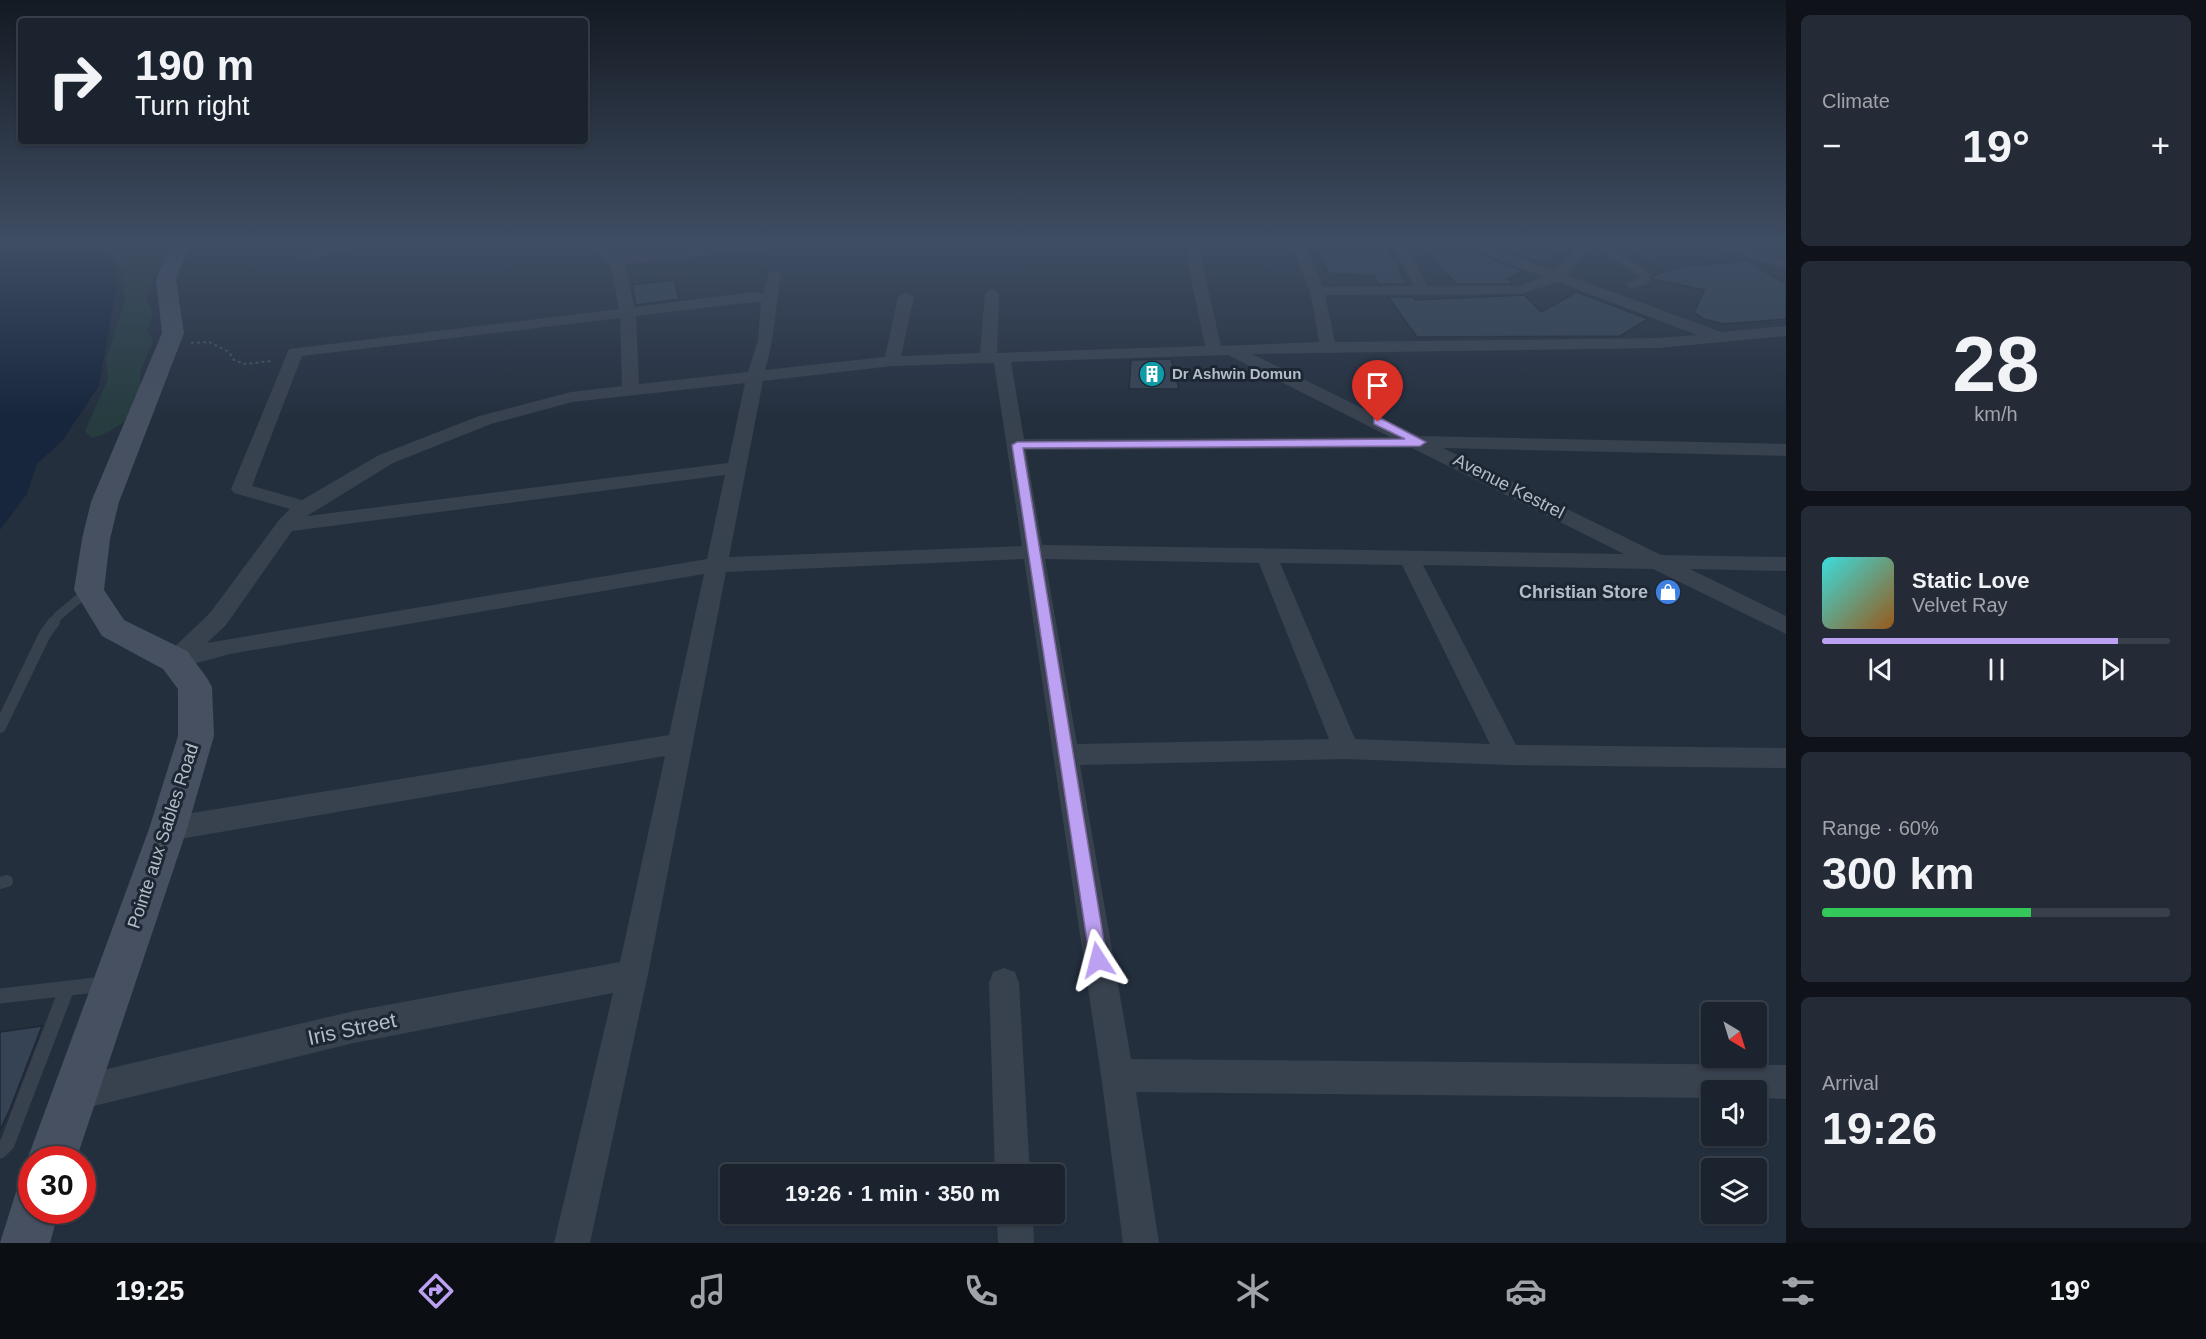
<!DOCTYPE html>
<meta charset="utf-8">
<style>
:root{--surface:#1b232e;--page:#242b36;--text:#f1f3f6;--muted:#a0a4aa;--line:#39404a;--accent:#bca0f2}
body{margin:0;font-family:Helvetica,sans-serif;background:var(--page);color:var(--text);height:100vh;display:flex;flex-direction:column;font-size:22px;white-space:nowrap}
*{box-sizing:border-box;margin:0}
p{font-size:20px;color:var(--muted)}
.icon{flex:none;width:33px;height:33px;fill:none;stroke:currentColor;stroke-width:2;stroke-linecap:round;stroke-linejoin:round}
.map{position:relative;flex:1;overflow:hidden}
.sheet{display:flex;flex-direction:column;gap:15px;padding:15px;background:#0f1319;width:420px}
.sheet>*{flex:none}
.guide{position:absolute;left:18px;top:18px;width:570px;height:126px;border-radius:6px;box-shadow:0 2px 4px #0004,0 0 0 2px var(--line);background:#1b232e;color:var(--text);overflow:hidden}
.needle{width:39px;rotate:142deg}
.buttons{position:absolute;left:1701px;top:1002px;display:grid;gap:12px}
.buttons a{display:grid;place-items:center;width:66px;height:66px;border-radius:6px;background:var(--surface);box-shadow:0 2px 4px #0004,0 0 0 2px var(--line);font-size:30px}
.speed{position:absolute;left:18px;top:1146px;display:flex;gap:12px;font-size:30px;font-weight:700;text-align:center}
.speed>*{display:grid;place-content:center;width:78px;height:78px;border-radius:50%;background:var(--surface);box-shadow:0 2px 4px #0004,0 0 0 2px var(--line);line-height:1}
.speed .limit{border:9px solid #d22;background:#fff;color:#111}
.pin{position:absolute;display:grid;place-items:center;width:51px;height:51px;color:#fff;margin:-62px -26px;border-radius:50% 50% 50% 0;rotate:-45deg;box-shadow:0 0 6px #0007}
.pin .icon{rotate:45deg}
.me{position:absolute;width:66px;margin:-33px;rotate:351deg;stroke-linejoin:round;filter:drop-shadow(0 0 4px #0008)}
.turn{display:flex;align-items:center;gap:21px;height:126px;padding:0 18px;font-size:27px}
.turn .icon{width:78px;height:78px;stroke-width:2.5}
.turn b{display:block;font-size:42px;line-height:51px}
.big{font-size:45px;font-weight:600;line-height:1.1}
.sheet .widget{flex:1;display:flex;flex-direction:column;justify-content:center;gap:9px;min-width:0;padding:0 21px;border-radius:9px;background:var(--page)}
.sheet .dial{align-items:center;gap:0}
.dial b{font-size:78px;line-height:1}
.song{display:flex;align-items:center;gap:18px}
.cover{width:72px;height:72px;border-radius:9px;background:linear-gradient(135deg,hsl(180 70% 55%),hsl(30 70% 35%))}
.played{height:6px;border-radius:3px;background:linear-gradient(90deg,var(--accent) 85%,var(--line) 85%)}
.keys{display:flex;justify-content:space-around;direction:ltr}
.heat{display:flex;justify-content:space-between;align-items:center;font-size:33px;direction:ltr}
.charge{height:9px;border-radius:4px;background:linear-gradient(90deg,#34c759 60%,var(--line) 0)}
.trip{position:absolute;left:720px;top:1164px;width:345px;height:60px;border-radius:6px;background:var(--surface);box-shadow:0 2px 4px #0004,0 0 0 2px var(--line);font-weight:600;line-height:60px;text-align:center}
.menu{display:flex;height:96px;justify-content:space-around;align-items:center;background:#0b0e12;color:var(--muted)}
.menu .icon{width:42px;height:42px}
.menu .on{color:var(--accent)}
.menu b{font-size:27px;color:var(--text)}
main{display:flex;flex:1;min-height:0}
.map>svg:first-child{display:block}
.green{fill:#263c3f}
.water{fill:#17263c}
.building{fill:#364354;stroke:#1f2835;stroke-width:1.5}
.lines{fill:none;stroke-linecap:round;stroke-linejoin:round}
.path{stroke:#3f5557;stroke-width:2;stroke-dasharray:3 3;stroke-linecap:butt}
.service-far3{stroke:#38414e;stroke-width:8}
.service-far2{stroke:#38414e;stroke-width:9}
.service-far1{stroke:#38414e;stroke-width:12}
.service{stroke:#38414e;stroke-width:15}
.minor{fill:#38414e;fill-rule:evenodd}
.secondary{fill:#465061;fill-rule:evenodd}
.route{fill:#bca0f2;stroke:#7a689d;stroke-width:1.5}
.labels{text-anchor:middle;stroke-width:6;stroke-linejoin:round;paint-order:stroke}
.far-poi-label{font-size:15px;font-weight:bold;fill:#b4bcc9;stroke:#1d2633;text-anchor:start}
.street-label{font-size:18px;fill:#b4bcc9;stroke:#1d2633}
.poi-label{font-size:18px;font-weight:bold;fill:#b4bcc9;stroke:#1d2633;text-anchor:end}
.near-street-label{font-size:21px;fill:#b4bcc9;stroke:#1d2633}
</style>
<main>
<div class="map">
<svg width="1786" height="1243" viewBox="0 0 1786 1243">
<rect width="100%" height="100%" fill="#242f3e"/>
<path class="green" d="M96,244h73l-4,16 -11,17 -8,21 7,16 -6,16 6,11c-4,11 -12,24 -13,35 0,6 2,13 1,19 -1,20 -32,40 -50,43l-6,-7 23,-52 -2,-19 19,-60 -2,-28 -11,-22z"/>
<path class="water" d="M0,244h94l21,21 2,19 -18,102 -37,55 -25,23 -10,30 -27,36z"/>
<path class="building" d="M1316,244l72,4 18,36h-27l-5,-8 -46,-3z
M1420,244h42l3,5 58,22 -15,8 5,5h-57z
M1488,244h88l-36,19z
M1747,261l39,23v35l-62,5 -20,-5 -10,-7 11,-22 -52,-11v-3l25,-9z
M674,280l5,19 -43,6 -4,-20z
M1577,292l71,27 -28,17 -203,1 -29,-40h25l2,3 109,-5 17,17z
M1171,359l8,30h-50l2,-29z
M42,1026l-32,83 -10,21v-98z"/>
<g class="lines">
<path class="path" d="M191,343l18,-1 20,10 5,8 11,4 26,-3"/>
<path class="service-far3" d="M1599,244l48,33 -1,3 -15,5
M1634,244l18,11"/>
<path class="service-far2" d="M52,624l6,-8 31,-26"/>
<path class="service-far1" d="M0,727l45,-93 9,-12
M0,883l7,-2"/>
<path class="service" d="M0,996l104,-12
M0,1151l7,-7 60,-156"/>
<path class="minor" d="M337,244h21l-2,3 -53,14 -7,-4 2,-3z
M587,244h15l18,12 118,-12h42l-7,4 -148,16 9,43 120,-15 9,2 6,-22h10l2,3c-6,33 -6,62 -16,95l120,-13 13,-60 8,-5 8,5 -13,59 79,-3 5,-60 7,-4 7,4 -2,60 208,-7 -21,-102h14l23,102 98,-4 -9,-51 -19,-47h14l18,43 91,-1 -22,-42h14l22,42h91l25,-9 -78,-30 -2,-3h19l72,27 24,-27h14l-26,31 154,57 65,-6v10l-128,12 -406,6 167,82 367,8v12l-343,-8 218,107 125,2v14l-96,-2 96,47v18l-133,-65 -230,-4 93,180 270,3v20l-278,-3 -162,-6 -266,6 51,294 655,6v34l-30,-1v-8h-44v8l-576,-6 23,151h-36l-22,-168 -77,-516 -298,13 -78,402 -58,269h-36l59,-250 -259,50 -281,68 -12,-5 -5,-12 5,-12 12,-5 281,-66 266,-49 45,-206 -497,85 -10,-4 -4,-8 4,-8 10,-4 501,-82 35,-161 -474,80 -55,15 -8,-3 -4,-6 4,-6 43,-41 69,-93 11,-11 -56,-16 -3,-4 58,-140 330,-40 -9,-46zM1558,282l139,53 -39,3 -323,4 -10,-47 196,-1zM754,302h7l-3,38 -10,32 -109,12 -3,-68zM620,318l2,68 -51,6 -92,24 -100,39 -77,45 -50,-14 50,-130zM1228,355l162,82 -366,2 -13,-77zM984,363h10l28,183 -293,11 34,-176 129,-15zM745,383l-17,80 -421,53 86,-53 98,-39 81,-22zM1412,448l212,106 -582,-9 -16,-95zM725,475l-18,84 -500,84 19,-18 66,-94zM1045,559l214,4 70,176 -252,5zM1280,563l122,2 88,179 -135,-5z
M1714,244h20l52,16v9l-70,-22z
M1004,968l11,4 4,11 11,191h-35l-6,-191 4,-11z
M997,1214h36l1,29h-36z"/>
<path class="secondary" d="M171,244h19l-14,35 8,54 -65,169 -9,37 -6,51 20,30 63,31 20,27 5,9 2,49 -27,93 -111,331h-44v12l-5,-12 122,-331 29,-93v-47l-15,-20 -61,-33 -28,-46 8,-51 9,-37 71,-169 -6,-54z
M32,1186v24h27l-9,33h-50l16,-51z"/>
</g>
<linearGradient id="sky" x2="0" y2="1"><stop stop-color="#141a22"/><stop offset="0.58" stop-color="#3f4d63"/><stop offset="1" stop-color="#3f4d63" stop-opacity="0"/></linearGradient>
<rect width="1786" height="418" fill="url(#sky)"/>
<path class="route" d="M1374,419h8l44,23 -6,4 -397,2 84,512 -3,7 -6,2 -7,-2 -79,-522 5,-3 388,-3 -31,-15z"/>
<defs>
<g id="building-disc" transform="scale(1.35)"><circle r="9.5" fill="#0f9aa8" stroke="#1d2633"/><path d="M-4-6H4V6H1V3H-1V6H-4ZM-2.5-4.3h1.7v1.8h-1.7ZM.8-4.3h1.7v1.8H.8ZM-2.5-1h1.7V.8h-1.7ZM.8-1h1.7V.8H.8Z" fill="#fff"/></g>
<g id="shop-disc" transform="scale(1.35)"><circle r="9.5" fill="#3f7fe0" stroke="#1d2633"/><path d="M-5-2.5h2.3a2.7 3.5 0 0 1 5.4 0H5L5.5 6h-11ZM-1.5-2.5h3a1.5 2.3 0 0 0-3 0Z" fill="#fff"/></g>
</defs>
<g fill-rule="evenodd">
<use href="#building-disc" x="1152" y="374"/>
<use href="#shop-disc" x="1668" y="592"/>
</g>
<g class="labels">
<g class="far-poi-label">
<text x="1172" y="379">Dr Ashwin Domun</text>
</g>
<g class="street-label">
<text transform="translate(1509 486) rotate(27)" y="6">Avenue Kestrel</text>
<text transform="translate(163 836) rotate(-72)" y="6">Pointe aux Sables Road</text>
</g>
<g class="poi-label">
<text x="1648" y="598">Christian Store</text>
</g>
<g class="near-street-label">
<text transform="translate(352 1029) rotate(-12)" y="7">Iris Street</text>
</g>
</g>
</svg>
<div class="buttons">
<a><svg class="needle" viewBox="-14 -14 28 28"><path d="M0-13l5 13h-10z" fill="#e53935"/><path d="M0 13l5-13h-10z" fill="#a0a4aa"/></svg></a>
<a><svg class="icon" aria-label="sound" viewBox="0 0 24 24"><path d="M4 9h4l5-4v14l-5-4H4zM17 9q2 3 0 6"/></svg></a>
<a><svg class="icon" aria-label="layers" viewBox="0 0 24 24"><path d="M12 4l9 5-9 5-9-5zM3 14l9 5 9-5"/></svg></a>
</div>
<div class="speed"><div class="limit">30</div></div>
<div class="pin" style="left:1378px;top:422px;background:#d93025"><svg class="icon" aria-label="arrive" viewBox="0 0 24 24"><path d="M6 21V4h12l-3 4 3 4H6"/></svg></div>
<svg class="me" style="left:1098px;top:960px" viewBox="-20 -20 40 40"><path d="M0-17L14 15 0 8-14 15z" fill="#bca0f2" stroke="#fff" stroke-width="4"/></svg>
<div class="trip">19:26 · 1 min · 350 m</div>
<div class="guide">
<div class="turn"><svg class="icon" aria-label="right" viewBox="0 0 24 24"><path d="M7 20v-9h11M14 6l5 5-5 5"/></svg><div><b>190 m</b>Turn right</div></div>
</div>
</div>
<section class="sheet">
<div class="widget"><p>Climate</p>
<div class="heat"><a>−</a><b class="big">19°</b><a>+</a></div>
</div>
<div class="widget dial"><b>28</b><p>km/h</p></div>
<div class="widget">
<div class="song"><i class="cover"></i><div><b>Static Love</b><p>Velvet Ray</p></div></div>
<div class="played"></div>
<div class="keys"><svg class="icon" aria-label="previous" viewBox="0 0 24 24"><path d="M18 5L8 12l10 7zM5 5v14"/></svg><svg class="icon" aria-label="pause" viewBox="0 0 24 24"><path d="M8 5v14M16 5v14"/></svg><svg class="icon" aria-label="next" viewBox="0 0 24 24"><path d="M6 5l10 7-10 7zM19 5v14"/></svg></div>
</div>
<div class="widget"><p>Range · 60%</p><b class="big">300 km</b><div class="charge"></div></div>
<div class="widget"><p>Arrival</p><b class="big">19:26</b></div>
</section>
</main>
<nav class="menu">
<b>19:25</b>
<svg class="icon on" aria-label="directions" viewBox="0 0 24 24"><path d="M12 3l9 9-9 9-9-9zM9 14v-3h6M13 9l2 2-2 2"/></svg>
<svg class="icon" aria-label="music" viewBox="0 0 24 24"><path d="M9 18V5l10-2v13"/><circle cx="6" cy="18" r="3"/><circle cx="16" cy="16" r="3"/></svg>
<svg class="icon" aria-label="phone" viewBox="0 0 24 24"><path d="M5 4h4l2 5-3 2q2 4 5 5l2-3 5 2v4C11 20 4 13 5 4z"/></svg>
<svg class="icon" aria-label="climate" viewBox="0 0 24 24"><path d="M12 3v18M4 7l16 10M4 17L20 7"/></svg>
<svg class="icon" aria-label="car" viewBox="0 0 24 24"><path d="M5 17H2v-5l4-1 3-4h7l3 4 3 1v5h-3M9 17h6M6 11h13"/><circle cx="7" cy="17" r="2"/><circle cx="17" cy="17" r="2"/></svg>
<svg class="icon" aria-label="filters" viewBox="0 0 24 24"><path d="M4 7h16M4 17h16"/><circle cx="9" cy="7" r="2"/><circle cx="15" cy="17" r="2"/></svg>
<b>19°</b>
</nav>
